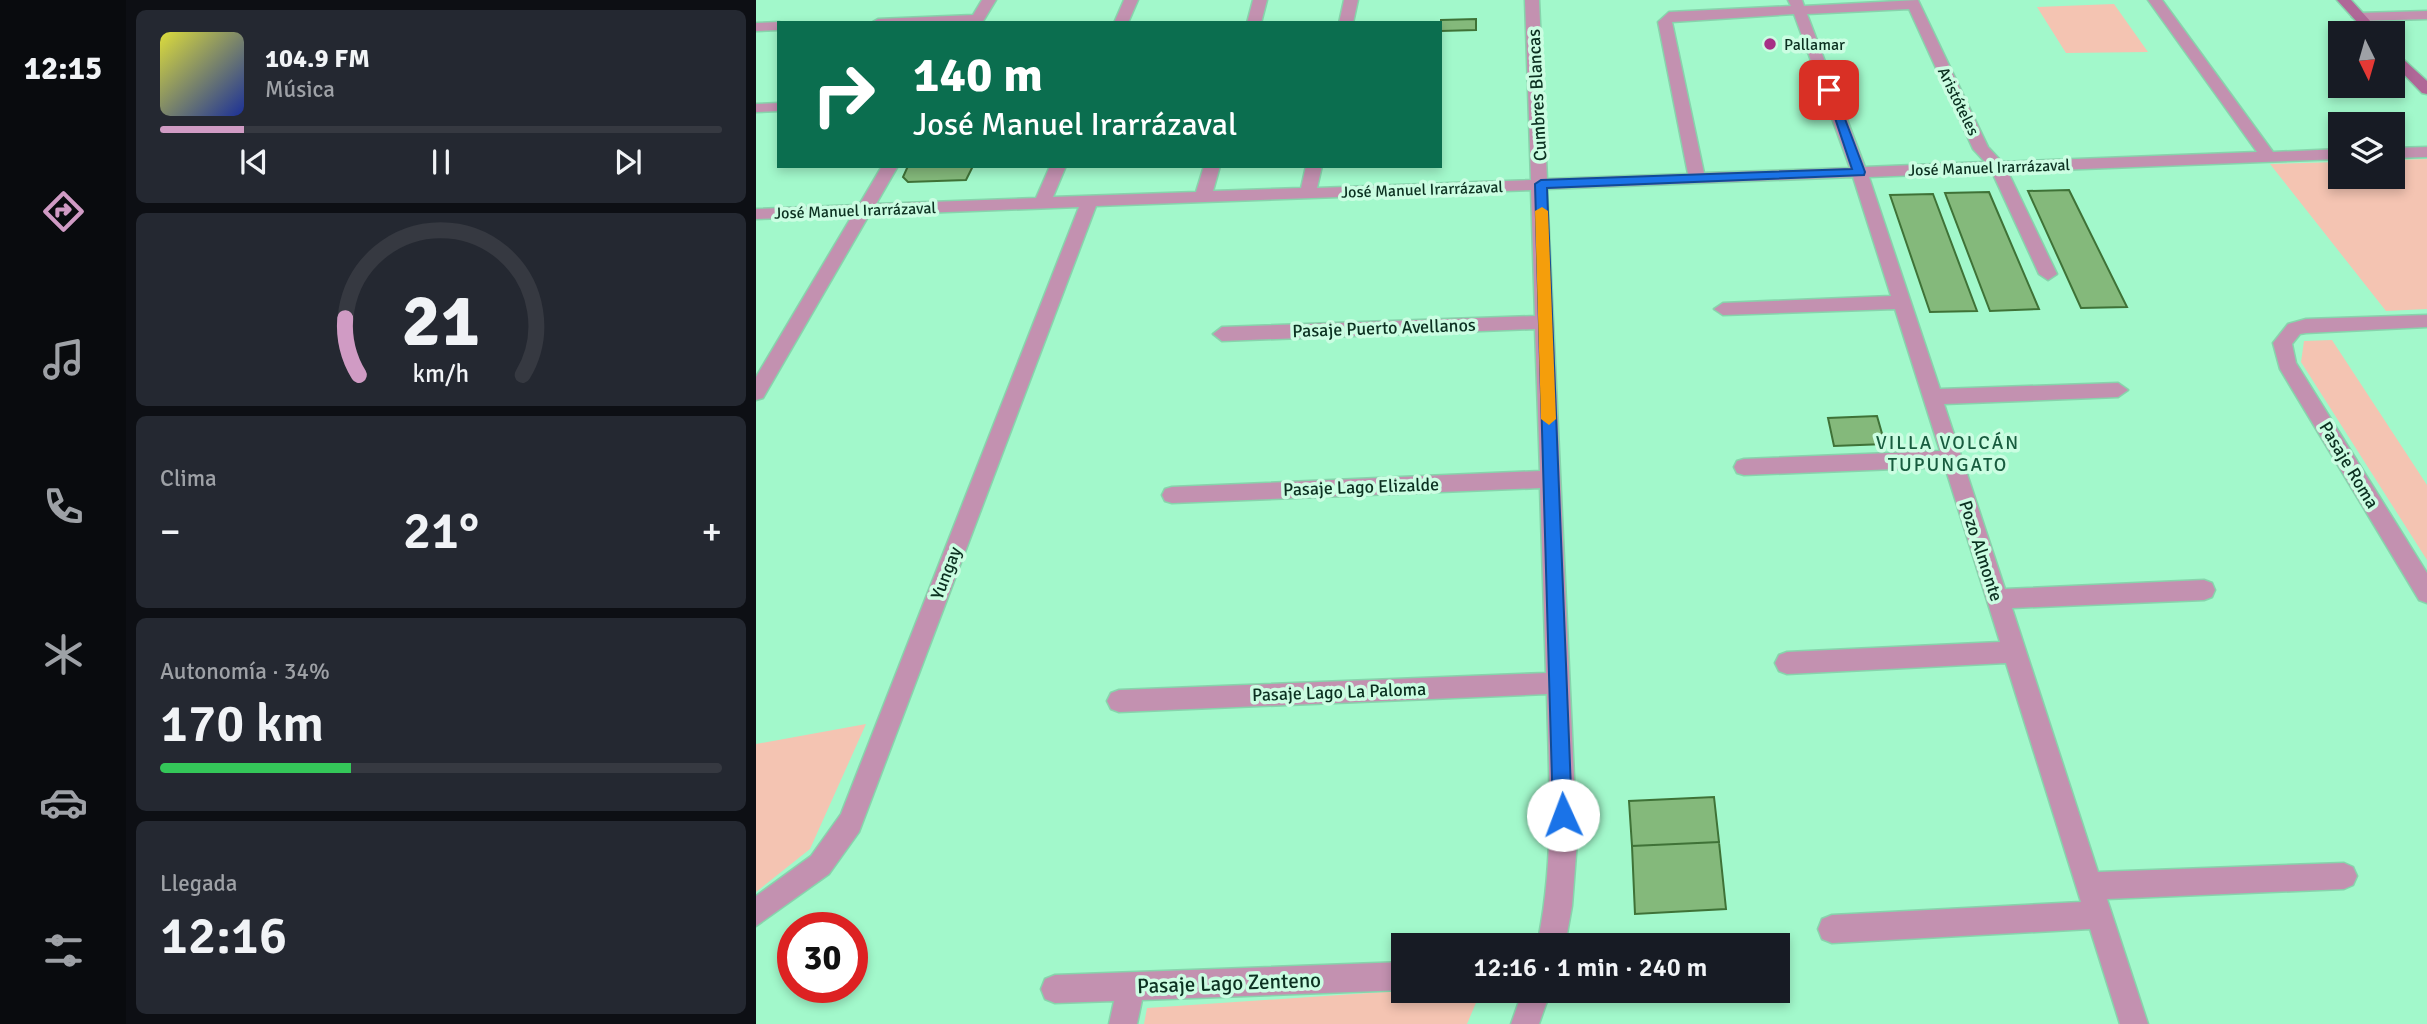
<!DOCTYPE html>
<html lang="es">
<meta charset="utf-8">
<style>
:root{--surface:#171b24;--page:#242831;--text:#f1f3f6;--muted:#9ea1a6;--line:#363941;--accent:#d09bc4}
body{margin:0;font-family:Signika,sans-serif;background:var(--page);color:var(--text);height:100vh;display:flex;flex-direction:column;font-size:26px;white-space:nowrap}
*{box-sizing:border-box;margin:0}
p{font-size:23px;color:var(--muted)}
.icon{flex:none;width:38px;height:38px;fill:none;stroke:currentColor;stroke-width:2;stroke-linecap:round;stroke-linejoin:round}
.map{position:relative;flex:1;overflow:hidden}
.side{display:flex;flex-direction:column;gap:10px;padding:10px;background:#0d0f14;width:630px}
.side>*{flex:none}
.banner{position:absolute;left:21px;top:21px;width:665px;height:147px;border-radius:0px;box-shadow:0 4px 10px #0003;background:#0b6e4f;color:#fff;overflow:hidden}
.needle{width:46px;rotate:175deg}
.buttons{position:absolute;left:1572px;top:21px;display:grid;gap:14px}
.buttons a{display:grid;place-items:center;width:77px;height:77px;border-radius:0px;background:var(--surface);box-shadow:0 4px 10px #0003;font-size:35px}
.speed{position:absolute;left:21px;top:912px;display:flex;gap:14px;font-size:35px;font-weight:700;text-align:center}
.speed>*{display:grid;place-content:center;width:91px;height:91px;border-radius:50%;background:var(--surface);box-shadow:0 4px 10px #0003;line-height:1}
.speed .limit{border:10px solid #d22;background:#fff;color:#111}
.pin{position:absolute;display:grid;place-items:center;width:60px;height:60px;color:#fff;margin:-30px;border-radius:14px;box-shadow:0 4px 10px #0006}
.me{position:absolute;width:77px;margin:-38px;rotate:358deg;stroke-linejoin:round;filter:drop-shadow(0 0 5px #0008)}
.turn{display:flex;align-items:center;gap:24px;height:147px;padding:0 21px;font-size:32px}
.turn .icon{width:91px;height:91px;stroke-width:2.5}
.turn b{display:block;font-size:49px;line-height:60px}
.big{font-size:52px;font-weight:600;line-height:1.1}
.side .card{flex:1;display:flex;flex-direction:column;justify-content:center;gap:10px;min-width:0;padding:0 24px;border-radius:10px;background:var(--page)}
.side .dial{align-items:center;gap:0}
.dial svg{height:182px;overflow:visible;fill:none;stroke:var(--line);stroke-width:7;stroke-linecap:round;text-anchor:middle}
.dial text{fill:var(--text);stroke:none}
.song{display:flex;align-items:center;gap:21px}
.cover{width:84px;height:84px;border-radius:10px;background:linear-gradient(135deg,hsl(60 70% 55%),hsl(230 70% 35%))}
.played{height:7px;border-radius:4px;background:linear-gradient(90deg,var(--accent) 15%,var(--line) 15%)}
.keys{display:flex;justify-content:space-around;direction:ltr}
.heat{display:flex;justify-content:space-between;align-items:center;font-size:38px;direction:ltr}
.charge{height:10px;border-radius:5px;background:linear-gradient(90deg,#34c759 34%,var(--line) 0)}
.trip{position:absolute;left:635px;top:933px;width:399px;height:70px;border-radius:0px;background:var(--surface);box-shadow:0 4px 10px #0003;font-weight:600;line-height:70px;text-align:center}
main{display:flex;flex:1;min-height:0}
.menu{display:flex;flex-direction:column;width:126px;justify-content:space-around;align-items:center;background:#090b0e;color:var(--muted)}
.menu .icon{width:49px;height:49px}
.menu .active{color:var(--accent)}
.menu b{font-size:32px;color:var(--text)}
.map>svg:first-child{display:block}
.green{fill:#f4c4b2}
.building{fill:#84b97b;stroke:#3f7237;stroke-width:2}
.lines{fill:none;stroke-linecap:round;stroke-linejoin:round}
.street-casing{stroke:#87d4ac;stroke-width:3}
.secondary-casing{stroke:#87d4ac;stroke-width:3}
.street{fill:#c391b0;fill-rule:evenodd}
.secondary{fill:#b06898;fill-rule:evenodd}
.route{fill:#1a73e8;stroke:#114b97;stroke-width:2}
.slow{fill:#f59e0b}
.poi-dot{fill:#a73086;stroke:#cbfde2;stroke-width:2.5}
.labels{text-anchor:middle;stroke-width:7;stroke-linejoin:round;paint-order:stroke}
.far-poi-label{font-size:16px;fill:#0c3121;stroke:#cbfde2;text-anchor:start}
.far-street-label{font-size:16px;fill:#0c3121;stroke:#cbfde2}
.street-label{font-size:18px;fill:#0c3121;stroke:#cbfde2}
.neighbourhood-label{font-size:19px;letter-spacing:2px;fill:#185c3f;stroke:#cbfde2}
.near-street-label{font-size:21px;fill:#0c3121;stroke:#cbfde2}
</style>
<main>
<nav class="menu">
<b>12:15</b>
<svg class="icon active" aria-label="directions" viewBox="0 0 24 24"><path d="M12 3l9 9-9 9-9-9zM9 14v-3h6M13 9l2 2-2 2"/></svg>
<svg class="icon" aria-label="music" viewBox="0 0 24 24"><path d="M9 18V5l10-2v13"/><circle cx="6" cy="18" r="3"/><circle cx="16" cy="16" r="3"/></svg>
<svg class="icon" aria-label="phone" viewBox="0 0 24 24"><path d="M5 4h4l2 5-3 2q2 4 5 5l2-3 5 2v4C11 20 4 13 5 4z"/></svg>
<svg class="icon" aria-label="climate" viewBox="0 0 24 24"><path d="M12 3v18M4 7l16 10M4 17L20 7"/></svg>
<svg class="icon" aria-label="car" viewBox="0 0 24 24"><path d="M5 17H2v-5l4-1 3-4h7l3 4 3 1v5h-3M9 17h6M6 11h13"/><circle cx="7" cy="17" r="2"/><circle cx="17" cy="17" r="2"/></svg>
<svg class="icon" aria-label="filters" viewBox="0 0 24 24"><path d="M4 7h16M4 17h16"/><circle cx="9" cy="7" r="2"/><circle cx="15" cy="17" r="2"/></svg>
</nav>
<section class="side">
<div class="card">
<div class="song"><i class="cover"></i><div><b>104.9 FM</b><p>Música</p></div></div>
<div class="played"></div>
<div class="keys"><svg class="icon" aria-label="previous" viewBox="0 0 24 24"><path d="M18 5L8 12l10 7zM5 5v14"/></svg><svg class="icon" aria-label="pause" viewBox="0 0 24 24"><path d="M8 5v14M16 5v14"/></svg><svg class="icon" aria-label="next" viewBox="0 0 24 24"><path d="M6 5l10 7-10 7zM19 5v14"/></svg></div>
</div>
<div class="card dial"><svg viewBox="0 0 100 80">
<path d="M14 69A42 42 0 1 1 86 69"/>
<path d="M14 69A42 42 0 0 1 8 44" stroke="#d09bc4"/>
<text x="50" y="56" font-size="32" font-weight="700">21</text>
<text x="50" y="72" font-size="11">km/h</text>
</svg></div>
<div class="card"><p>Clima</p>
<div class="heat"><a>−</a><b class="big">21°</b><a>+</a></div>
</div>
<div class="card"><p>Autonomía · 34%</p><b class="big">170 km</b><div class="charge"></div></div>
<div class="card"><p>Llegada</p><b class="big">12:16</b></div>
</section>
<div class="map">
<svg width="1671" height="1024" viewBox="0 0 1671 1024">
<rect width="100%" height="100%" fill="#a2f8cb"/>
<path class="green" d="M1358,4l34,48 -82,1 -29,-46z
M1671,159v150l-41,2 -116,-147 70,-2v15h52v-17z
M1576,340l95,145v75l-126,-198 3,-21z
M110,724l-56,125 -54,43v-148z
M657,990l68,1 -14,33h-323l3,-16z"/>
<path class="building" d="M720,19v11l-35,1v-11z
M152,166h65l-7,14 -58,2 -5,-5z
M1313,190l58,117 -46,1 -53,-117z
M1233,192l50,117 -49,2 -45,-118z
M1177,194l44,117 -47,1 -40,-117z
M1121,416l8,28 -51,2 -6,-28z
M958,797l5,45 -87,4 -3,-45z
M963,842l7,67 -91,5 -3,-68z"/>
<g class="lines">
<g class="street-casing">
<path id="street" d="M226,0h14l-14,23h-111l7,-4 95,-4z
M368,0h14l-10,23h-14z
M497,0h14l-6,23h-14z
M588,0h14l-5,23h-14z
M769,0h14l8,179 141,-5 -30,-152 11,-10 122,-6 -3,-6h14l2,6 114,-6 70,147 14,15 255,-10 -109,-152h14l111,152 67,-3v10l-332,13 49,102 -9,6 -9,-6 -47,-102 -123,5 71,212 178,-6 10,7 -10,7 -174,7 61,185 199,-9 8,3 3,7 -3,7 -8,3 -192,8 86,264 246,-9 9,4 4,9 -4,9 -9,4 -237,10 41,125h-28l-30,-95 -258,14 -10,-4 -4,-10 4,-10 10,-4 249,-13 -75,-239 -219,11 -8,-3 -4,-8 4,-8 8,-3 213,-10 -55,-175 -201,8 -7,-2 -3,-6 3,-6 7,-2 196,-8 -45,-142 -172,6 -9,-6 9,-6 168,-7 -38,-119 -306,12 30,653 -5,64 -7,39h-28c18,-83 12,-166 10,-251l-428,18 -8,-3 -4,-8 4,-8 8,-3 427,-17 -6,-185 -368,15 -7,-2 -3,-6 3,-6 7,-2 368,-16 -5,-142 -313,12 -9,-7 9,-7 313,-11 -4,-126 -435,16 -237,626 -30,42 -73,52v-30l55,-40 30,-42 238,-607 -210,8 -106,183 -7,2v-23l96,-161 -96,3v-10l103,-4 23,-39h16l-22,38 160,-6 14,-32h16l-13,31 143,-5 8,-26h16l-7,25 88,-3 5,-22h16l-5,22 214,-8zM1153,9l64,140 12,13 -120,5 -58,-153zM1038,14l56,154 -146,5 -32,-151z
M1671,11v8l-68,2 -7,-4 7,-4z
M23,22l3,1h-3v7l-23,1v-8z
M23,103v8l-23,1v-8z
M1671,147v10l-35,1v-10z
M1671,315v12l-121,6 -6,1 -8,10 4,19 131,210v30l-8,-3 -139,-231 -7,-26 15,-19 18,-5z
M648,962v28l-262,10 -5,24h-28l5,-23 -59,2 -10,-4 -4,-10 4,-10 10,-4z
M767,990h28l-12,34h-28z"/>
</g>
<g class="secondary-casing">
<path id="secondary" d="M1581,0h14l30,33h-14z
M1636,49l35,32v13l-5,-1 -30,-31z"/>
</g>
<use href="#street" class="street"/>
<use href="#secondary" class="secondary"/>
</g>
<path class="route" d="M1069,88l9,2 31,82 -1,3 -317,13 25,627 -2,7 -7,3 -7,-3 -3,-7 -18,-631 6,-4 311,-11z"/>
<path class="slow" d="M786,207l6,4 8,208 -7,6 -8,-6 -6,-208z"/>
<circle class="poi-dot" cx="1014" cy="44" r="7"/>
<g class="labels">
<g class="far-poi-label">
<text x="1028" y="50">Pallamar</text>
</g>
<g class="far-street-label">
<text transform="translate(1203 101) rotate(64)" y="6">Aristóteles</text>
<text transform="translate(1233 167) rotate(-2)" y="6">José Manuel Irarrázaval</text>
<text transform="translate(666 189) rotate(-2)" y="6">José Manuel Irarrázaval</text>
<text transform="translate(99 210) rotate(-2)" y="6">José Manuel Irarrázaval</text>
</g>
<g class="street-label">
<text transform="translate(781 95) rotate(-93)" y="6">Cumbres Blancas</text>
<text transform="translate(628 328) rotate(-2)" y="6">Pasaje Puerto Avellanos</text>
<text transform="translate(1593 465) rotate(59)" y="6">Pasaje Roma</text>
<text transform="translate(605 487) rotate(-2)" y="6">Pasaje Lago Elizalde</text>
<text transform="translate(1225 551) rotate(72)" y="6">Pozo Almonte</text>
<text transform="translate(190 573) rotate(-69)" y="6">Yungay</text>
<text transform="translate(583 692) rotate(-2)" y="6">Pasaje Lago La Paloma</text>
</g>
<g class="neighbourhood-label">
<text x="1192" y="449">VILLA VOLCÁN<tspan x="1192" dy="22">TUPUNGATO</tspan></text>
</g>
<g class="near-street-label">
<text transform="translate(473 983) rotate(-2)" y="7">Pasaje Lago Zenteno</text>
</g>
</g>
</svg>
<div class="buttons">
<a><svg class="needle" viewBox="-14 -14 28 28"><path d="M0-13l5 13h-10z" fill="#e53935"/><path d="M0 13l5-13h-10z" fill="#9ea1a6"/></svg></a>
<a><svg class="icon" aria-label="layers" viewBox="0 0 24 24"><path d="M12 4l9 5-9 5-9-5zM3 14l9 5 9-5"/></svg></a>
</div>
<div class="speed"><div class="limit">30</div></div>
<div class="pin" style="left:1073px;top:90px;background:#d93025"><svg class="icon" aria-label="arrive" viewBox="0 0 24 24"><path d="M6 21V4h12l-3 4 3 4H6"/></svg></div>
<svg class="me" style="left:807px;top:815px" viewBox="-20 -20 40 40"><circle r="19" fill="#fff"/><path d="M0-13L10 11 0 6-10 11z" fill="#1a73e8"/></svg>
<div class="trip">12:16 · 1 min · 240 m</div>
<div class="banner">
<div class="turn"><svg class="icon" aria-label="right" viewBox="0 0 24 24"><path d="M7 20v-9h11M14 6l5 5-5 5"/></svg><div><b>140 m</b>José Manuel Irarrázaval</div></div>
</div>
</div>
</main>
